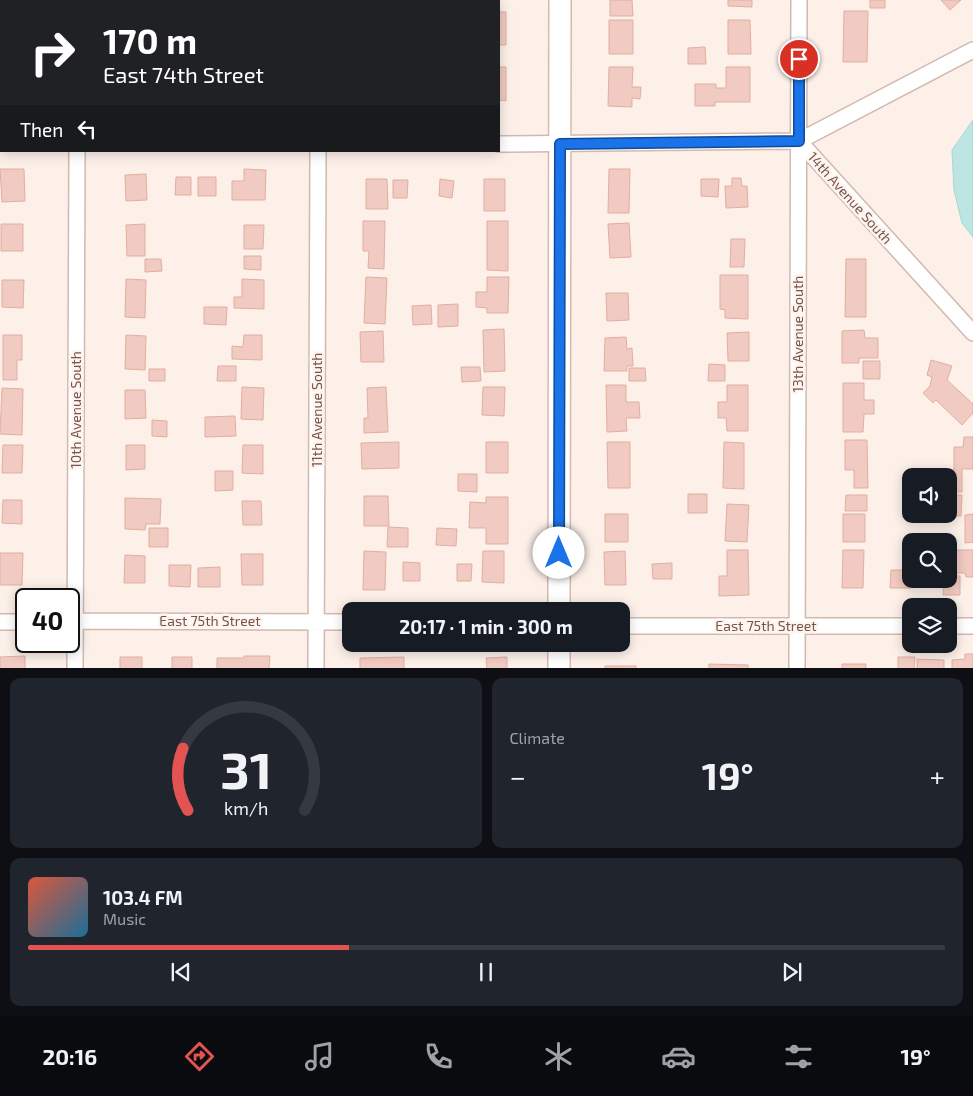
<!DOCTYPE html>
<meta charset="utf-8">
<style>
:root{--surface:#171b24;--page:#20242c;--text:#f1f3f6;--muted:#9ea1a6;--line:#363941;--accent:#e25352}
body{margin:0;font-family:"Exo 2",sans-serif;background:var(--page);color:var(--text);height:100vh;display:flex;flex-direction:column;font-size:19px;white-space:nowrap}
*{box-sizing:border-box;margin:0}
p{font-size:16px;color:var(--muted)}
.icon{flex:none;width:28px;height:28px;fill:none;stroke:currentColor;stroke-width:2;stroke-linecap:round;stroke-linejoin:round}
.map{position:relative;height:668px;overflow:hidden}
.panel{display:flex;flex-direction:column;gap:10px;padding:10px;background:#0d0f14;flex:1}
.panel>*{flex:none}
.guide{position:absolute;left:0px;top:0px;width:500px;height:152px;box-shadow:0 2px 12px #0003;background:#202124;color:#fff;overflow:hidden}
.buttons{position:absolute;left:902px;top:468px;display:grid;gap:10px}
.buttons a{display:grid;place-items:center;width:55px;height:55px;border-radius:10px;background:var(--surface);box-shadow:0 2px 12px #0003;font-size:25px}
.speed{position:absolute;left:15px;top:588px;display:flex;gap:10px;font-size:25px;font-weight:700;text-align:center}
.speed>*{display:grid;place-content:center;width:65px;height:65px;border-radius:50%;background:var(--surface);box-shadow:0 2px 12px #0003;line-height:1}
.speed .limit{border:2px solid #111;border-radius:8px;background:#fff;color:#111}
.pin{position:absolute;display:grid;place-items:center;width:42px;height:42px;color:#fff;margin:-21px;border:2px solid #fff;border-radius:50%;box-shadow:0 1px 5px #0007}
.me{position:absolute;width:55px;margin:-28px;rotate:0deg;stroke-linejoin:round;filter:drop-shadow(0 0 4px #0008)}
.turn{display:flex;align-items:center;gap:18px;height:105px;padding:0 20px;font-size:22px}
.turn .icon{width:65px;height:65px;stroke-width:2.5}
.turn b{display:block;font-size:35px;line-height:42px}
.then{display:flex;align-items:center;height:48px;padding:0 20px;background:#0003;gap:10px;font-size:19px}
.big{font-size:38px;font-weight:700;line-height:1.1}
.panel .tile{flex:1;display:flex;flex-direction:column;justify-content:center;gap:8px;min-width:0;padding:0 18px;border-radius:10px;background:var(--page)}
.panel .dial{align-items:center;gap:0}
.dial svg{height:130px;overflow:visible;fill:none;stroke:var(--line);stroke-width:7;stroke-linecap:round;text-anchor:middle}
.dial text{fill:var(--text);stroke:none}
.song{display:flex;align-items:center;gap:15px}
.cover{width:60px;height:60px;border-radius:8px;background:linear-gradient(135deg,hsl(10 70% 55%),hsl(200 70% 35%))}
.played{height:5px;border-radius:2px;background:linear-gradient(90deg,var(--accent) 35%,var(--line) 35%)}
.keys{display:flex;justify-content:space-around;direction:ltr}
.heat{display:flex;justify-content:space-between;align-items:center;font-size:28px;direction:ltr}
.panel .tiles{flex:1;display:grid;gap:10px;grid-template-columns:1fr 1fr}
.tile:last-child{grid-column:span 2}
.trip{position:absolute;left:342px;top:602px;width:288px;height:50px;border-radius:10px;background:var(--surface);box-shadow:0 2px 12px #0003;font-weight:700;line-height:50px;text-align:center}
.dock{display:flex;height:80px;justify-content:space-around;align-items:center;background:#090b0e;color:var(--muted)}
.dock .icon{width:35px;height:35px}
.dock .current{color:var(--accent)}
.dock b{font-size:22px;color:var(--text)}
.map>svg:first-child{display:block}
.water{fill:#bde6e3;stroke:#a4d7d4}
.building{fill:#f1cac1;stroke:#e3ada2}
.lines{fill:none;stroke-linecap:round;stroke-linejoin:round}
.street-casing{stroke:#d0b9b1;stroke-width:18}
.secondary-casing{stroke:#d6b9b1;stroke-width:24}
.street{stroke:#fff;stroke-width:15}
.secondary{stroke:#fff;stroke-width:21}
.route-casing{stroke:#114b97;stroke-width:12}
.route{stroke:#1a73e8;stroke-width:9}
.labels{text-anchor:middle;stroke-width:5;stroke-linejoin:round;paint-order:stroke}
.street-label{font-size:14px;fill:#76534d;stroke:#fff5ef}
</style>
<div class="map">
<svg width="973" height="669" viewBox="0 0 973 669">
<rect width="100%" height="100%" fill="#fcf0e9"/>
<path class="water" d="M973,120v117l-11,-14 -8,-33 -2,-40z"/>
<path class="building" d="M391,0h28v1h-28z
M451,0h31v1h-31z
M610,0h22l1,16h-23z
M728,0h24v7l-24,-1z
M870,0h15v8h-15z
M941,0h20l-11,10z
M844,11h24l-1,51h-24z
M499,12h7v33h-7z
M609,20h24v34h-24z
M728,20h22l1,34h-23z
M705,47l1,17h-18v-16z
M499,67h7v34l-7,-1z
M609,67h24l-1,20h9l-1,12 -8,-1v9l-24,-1z
M726,67h24v35h-35v4h-20v-22h21v4h10z
M0,169h24l1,32 -23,1z
M244,169l22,1 -1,30h-33v-19h12z
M609,169h21l-1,44h-21z
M146,174l1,26 -21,1 -1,-26z
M176,177h15v18h-16z
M198,177h18v19h-18z
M732,178h9l1,8h5l1,21 -22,1 -1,-22h7z
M366,179h21l1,30h-22z
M440,179l14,2 -2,17 -13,-2z
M484,179h21v32h-21z
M701,179h18l-1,18 -17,-1z
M393,180h15l-1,18h-14z
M363,221h22l-1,48 -16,-1 1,-17h-6z
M487,221h21v50l-21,-1z
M629,223l2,34 -21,1 -2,-34z
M1,224h22v27h-22z
M145,224v32h-18l-1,-31z
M244,225h20l-1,24h-19z
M731,239h14l-1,28h-14z
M244,256h17v14l-17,-1z
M145,259h16l1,12 -17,1z
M846,259h20v58h-21z
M720,275h28v44l-23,-1v-8l-5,-1z
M366,277l21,1 -2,46 -21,-1z
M487,277h22l-1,36h-21v-5l-11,-1v-15h11z
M126,279l20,1 -1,38 -20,-1z
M242,279l22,1v29l-30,-1v-11h8z
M2,280h22l-1,28 -21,-1z
M606,293h22l1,27 -22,1z
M458,304v22l-20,1v-22z
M431,305l1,19 -19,1 -1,-19z
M204,307h23l-1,18 -22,-1z
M504,329l1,42 -21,1 -1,-42z
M864,330l1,8h13v20h-19v5h-17v-32z
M383,331l1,31h-23l-1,-30z
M749,332v29h-21l-1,-28z
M3,335h19v25h-5v20h-14z
M126,335l20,1 -1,34 -20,-1z
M244,335h18v25l-30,-1v-13l11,1z
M626,337l1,12 5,-1 1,18h-6v5h-23l1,-33z
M931,360l21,6 -5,14 26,24v9l-11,12 -26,-25 -3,3 -10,-10 7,-7 2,-9 -5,-2z
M863,361h17v18h-17z
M709,364l16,1v16h-17z
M218,366h18v15h-19z
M461,367h19l1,14 -19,1z
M629,368h16l1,13h-17z
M149,369h16v12h-16z
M843,383h21v17h10v14h-10l-1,18h-20z
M606,385h20v17h13l1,16h-14l1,13 -20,1z
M727,385h21v46h-21l-1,-13h-8v-16h9z
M242,387l22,1 -1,32 -22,-1z
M386,387l2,45 -24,1v-15h4l-1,-30z
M483,387h22l-1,29 -22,-1z
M2,388l21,1 -1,46 -22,-1z
M125,390h20l1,28 -21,1z
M235,416l1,20 -31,1v-20z
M152,420l15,1v16l-15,-1z
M964,437h9v32h-11v23h-13v-16h-9v-7l14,1v-23h9z
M845,440h22l1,48h-14v-18h-9z
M399,442v26l-37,1 -1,-26z
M486,442h22v31h-22z
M607,442h23v46h-22z
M724,442l20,1v46l-21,-1z
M3,445h20l-1,28h-20z
M126,445h19v24l-19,1z
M243,445h20v29l-21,-1z
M215,471h18v19l-18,1z
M458,474h19v18l-19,-1z
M688,494h19v19h-19z
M846,495h21v16h-22z
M949,495h13l-1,21 -18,-1 6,-1z
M364,496h24l1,30h-25z
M486,497h22v47h-22v-16h-17l1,-26 16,1z
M125,498l36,1 -1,25h-14l-1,6 -20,-1z
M3,500h19v24l-20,-1z
M242,501h19l1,24h-19z
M727,504l22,1 -2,37 -22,-1z
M605,514h23v28h-23z
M843,514h22v28h-22z
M973,514v28l-8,1v-28z
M388,527l20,1v19h-21z
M149,528h19v19h-19z
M437,528l20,1 -1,17 -20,-1z
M727,550h21l1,45 -30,1v-20h8z
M843,550h21l-1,38h-21z
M954,550h19v27h-7l-1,-4h-10z
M364,551l22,1 -1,38h-22z
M483,551h21v32l-22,-1z
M625,551l1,34h-21l-1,-33z
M0,553h23l-1,32h-22z
M241,554h22v31h-21z
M125,555l20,1v27h-21z
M403,562l17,1v18h-17z
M672,563v16h-19l-1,-15z
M457,564h15l-1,17h-14z
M169,565h22l-1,22 -21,-1z
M220,567v20h-22v-19z
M891,570h20v18h-21z
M949,575l11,1v19h-17l1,-16h5z
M965,654h8v15h-21v-9l13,-1z
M25,656v13h-25v-12z
M244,656h26l-1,13h-52v-11h27z
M120,657h22v12h-22z
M172,657h20v12h-20z
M404,657v12h-44v-11z
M507,657v12h-20l-1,-11z
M898,657h17l-1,12h-16z
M917,659l27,1v9h-27z
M709,664l39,1v4h-39z
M842,664h24v5h-24z
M605,666h31v3h-31z"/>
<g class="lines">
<g class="street-casing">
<path id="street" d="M77,1v-1
M318,1v-1
M799,141l174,192
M0,142h1
M499,144l300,-3 174,-91
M69,621l282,1
M0,622h26
M621,626h290
M949,626h24
M75,669l2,-518
M316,669l2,-518
M797,669l2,-669"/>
</g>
<g class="secondary-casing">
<path id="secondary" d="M559,611l1,-611
M559,669v-25"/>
</g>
<use href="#street" class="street"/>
<use href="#secondary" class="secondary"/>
</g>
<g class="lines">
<g class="route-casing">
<path id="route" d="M559,553l1,-409 239,-3v-82"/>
</g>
<use href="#route" class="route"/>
</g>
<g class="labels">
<g class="street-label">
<text transform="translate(850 198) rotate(48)" y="5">14th Avenue South</text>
<text transform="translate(798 334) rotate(-90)" y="5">13th Avenue South</text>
<text transform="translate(76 410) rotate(-90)" y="5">10th Avenue South</text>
<text transform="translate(317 410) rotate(-90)" y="5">11th Avenue South</text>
<text x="210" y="626">East 75th Street</text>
<text x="766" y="631">East 75th Street</text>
</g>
</g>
</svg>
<div class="buttons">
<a><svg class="icon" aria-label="sound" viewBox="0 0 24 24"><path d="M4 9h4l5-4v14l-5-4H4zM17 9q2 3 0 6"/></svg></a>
<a><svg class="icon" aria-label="search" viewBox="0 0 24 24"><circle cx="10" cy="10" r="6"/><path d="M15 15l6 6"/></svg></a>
<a><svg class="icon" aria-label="layers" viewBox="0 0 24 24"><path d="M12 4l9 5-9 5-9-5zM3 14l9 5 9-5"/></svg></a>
</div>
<div class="speed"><div class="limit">40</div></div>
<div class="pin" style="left:799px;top:59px;background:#d93025"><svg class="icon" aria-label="arrive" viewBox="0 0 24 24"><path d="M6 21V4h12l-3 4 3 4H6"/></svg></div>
<svg class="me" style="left:559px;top:553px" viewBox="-20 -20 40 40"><circle r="19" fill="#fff"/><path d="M0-13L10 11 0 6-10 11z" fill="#1a73e8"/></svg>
<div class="trip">20:17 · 1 min · 300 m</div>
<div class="guide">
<div class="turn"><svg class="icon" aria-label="right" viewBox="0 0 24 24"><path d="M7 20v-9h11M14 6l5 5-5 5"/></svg><div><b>170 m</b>East 74th Street</div></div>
<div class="then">Then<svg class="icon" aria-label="left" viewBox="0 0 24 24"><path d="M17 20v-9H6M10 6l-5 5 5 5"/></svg></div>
</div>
</div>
<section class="panel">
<div class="tiles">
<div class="tile dial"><svg viewBox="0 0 100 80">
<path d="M14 69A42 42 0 1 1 86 69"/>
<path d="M14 69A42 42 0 0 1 11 31" stroke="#e25352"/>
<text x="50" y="56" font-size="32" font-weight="700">31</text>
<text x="50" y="72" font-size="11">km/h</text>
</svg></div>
<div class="tile"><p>Climate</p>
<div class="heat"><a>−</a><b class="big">19°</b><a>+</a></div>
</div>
<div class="tile">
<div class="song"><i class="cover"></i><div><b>103.4 FM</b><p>Music</p></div></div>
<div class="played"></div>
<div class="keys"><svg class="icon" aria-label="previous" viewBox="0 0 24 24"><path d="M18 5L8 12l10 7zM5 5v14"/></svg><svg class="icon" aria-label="pause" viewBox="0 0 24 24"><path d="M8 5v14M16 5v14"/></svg><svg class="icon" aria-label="next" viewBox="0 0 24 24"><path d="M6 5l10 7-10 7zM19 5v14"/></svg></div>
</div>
</div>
</section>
<nav class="dock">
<b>20:16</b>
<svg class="icon current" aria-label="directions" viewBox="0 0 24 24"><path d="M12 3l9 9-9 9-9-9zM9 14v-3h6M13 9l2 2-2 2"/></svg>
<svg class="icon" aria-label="music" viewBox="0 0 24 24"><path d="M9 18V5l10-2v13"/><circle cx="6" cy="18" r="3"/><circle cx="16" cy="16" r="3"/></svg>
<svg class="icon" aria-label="phone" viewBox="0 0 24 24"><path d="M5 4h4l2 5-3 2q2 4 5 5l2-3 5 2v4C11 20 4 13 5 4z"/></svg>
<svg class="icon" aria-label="climate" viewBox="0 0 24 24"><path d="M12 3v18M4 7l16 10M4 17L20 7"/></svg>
<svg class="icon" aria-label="car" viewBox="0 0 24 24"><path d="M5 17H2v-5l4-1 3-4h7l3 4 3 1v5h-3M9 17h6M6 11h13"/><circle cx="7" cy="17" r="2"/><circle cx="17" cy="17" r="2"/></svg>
<svg class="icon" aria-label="filters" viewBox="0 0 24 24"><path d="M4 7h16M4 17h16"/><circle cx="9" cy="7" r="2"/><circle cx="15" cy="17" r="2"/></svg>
<b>19°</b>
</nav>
